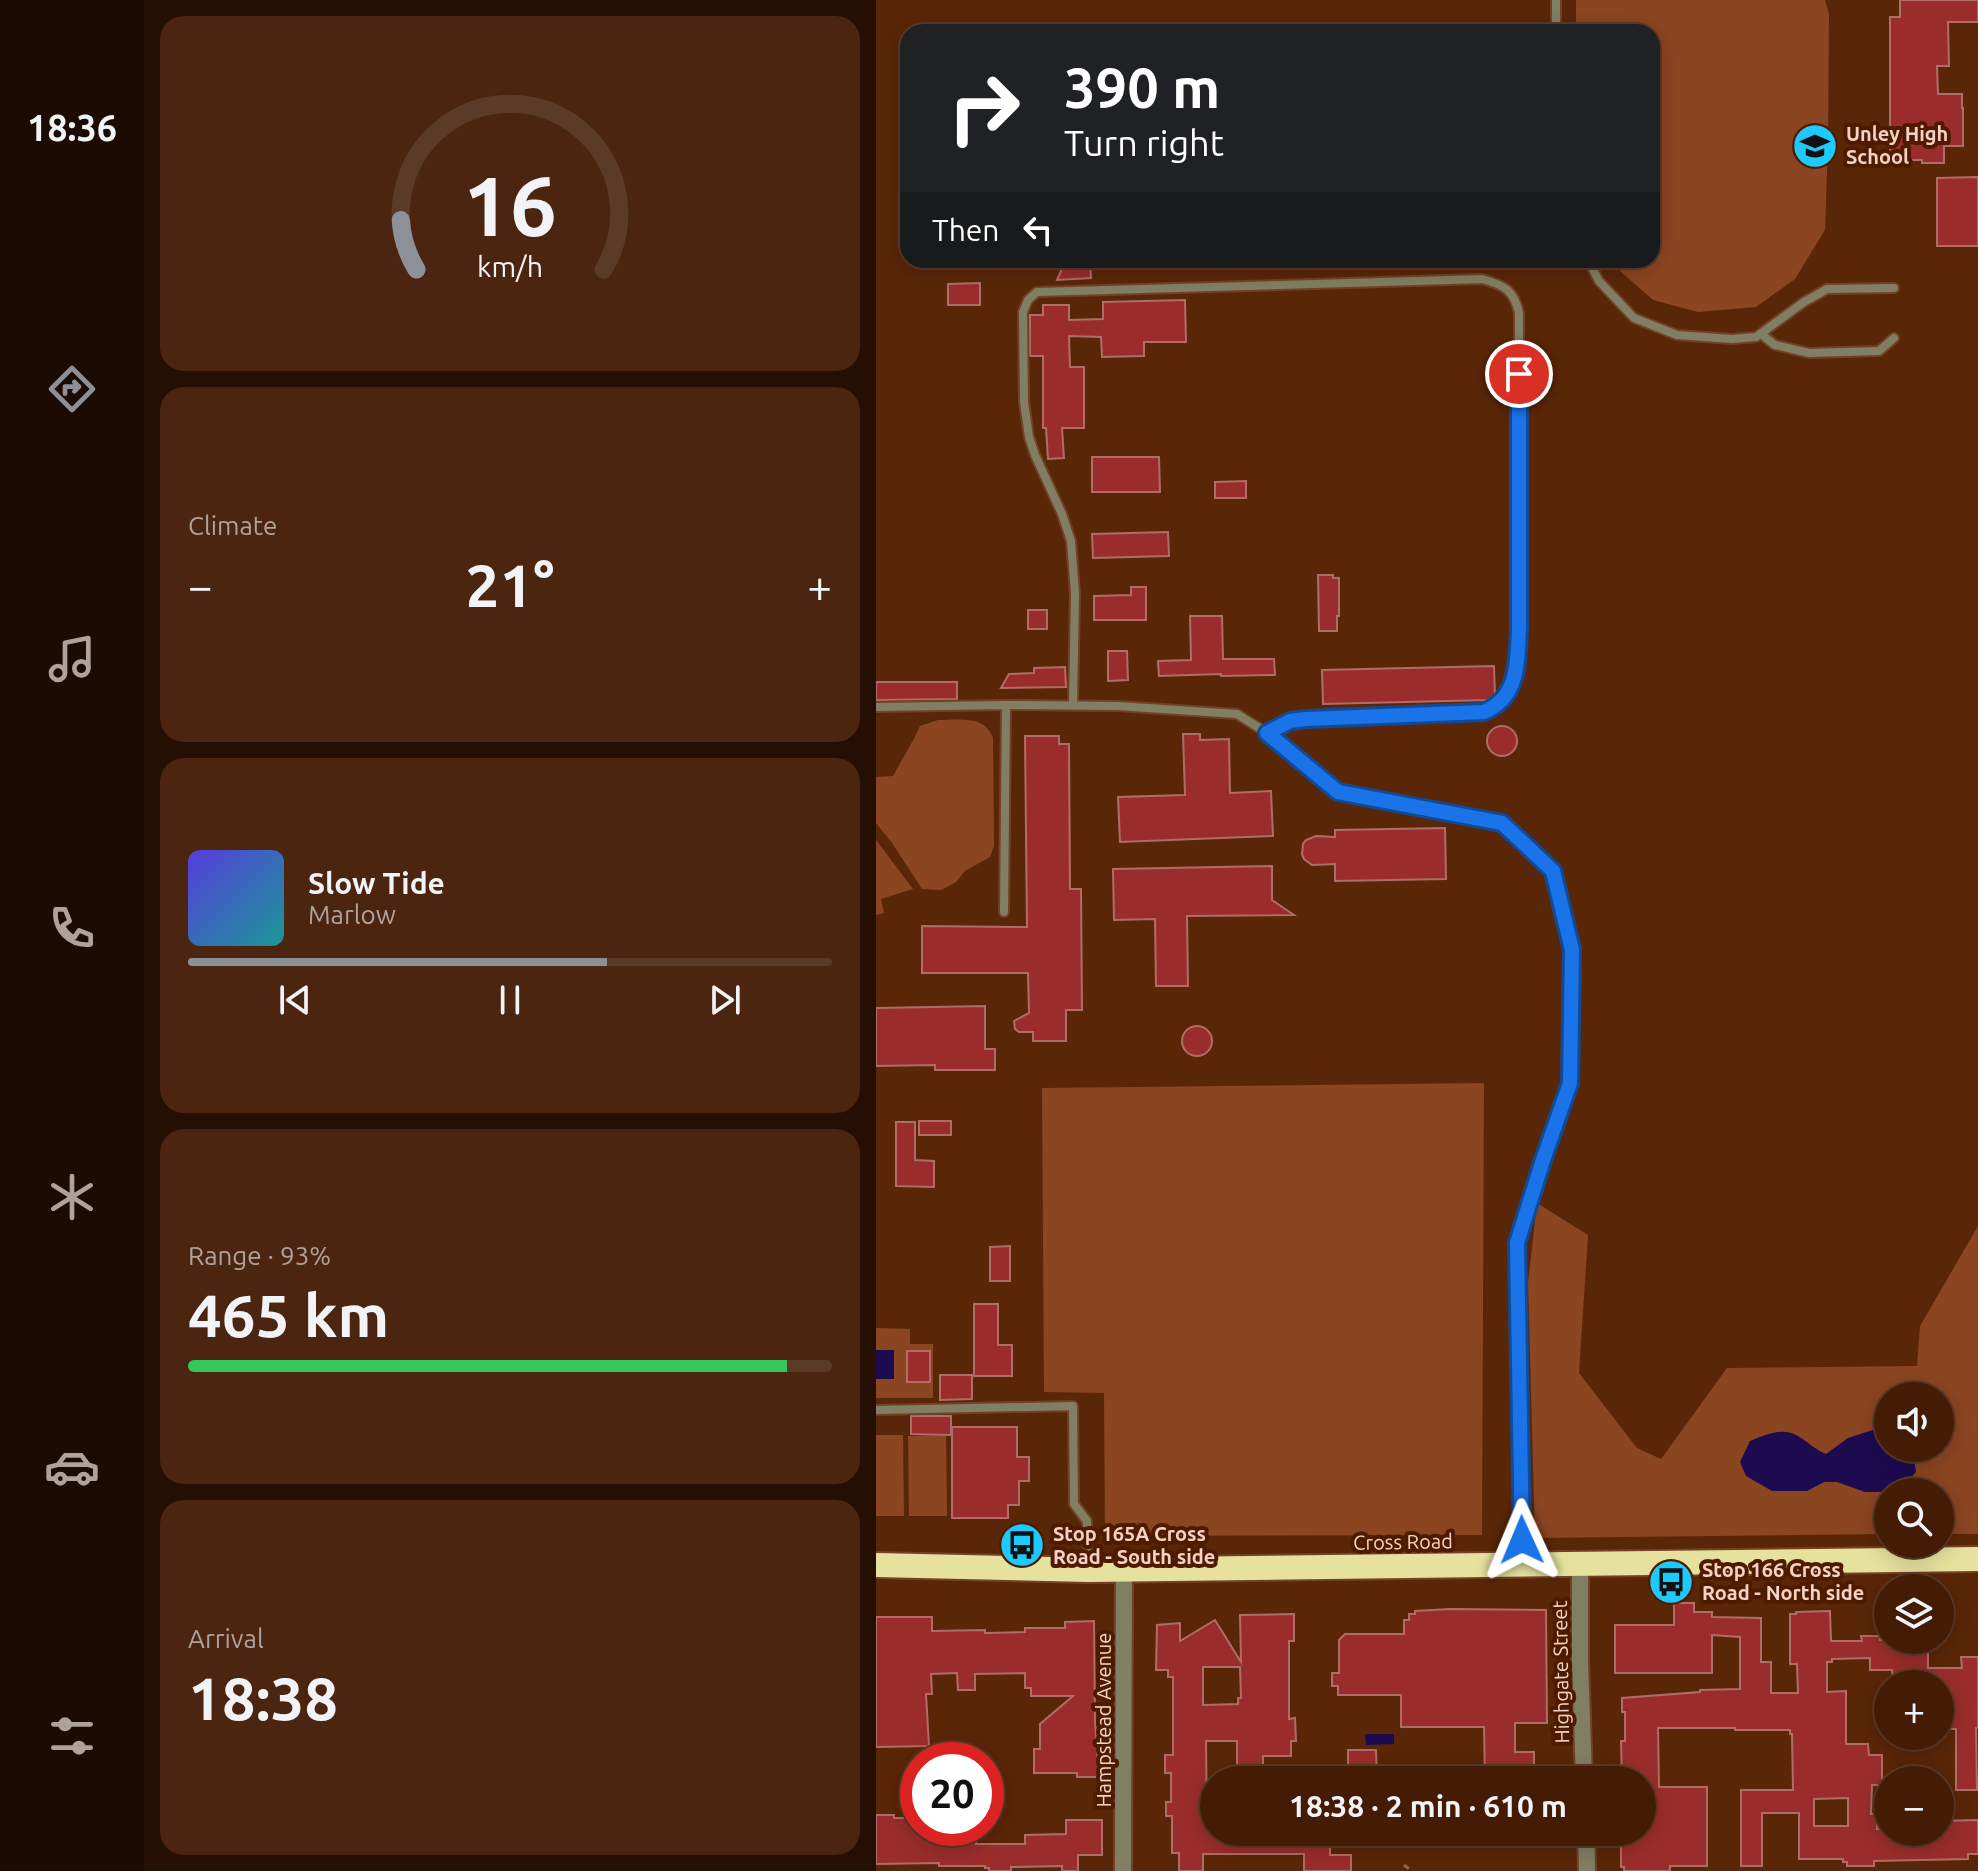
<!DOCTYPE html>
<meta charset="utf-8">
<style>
:root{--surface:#441c06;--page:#4b2510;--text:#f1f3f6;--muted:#afa19b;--line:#5c3a28;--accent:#8c9099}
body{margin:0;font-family:Ubuntu,sans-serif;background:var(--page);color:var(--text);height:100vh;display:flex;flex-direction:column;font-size:30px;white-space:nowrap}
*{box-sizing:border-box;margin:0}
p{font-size:26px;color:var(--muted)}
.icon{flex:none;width:44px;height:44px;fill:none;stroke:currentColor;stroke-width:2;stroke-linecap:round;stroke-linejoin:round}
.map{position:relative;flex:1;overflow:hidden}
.drawer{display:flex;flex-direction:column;gap:16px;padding:16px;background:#250f03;width:732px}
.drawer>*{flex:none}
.guide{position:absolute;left:24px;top:24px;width:760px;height:244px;border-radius:24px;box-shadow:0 4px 20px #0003,0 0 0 2px var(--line);background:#202124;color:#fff;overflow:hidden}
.buttons{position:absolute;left:998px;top:1382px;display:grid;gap:16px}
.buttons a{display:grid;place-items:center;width:80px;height:80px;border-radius:50%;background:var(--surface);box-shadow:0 4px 20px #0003,0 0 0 2px var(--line);font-size:40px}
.speed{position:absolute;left:24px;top:1742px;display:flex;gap:16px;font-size:40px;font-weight:700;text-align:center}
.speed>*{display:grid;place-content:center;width:104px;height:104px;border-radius:50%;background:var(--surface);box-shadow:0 4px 20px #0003,0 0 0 2px var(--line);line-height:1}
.speed .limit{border:12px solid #d22;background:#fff;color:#111}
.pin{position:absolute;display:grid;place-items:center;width:68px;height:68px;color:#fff;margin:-34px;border:4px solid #fff;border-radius:50%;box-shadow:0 2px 8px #0007}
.me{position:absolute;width:88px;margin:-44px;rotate:359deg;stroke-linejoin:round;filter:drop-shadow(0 0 6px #0008)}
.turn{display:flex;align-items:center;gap:28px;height:168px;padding:0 32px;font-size:36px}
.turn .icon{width:104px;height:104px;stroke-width:2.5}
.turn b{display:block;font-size:56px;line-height:68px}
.then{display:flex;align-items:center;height:76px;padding:0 32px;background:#0003;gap:16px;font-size:30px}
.big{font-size:60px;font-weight:600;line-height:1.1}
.drawer .tile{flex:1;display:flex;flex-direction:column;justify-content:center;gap:12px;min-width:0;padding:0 28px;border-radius:24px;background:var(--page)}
.drawer .dial{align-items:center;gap:0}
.dial svg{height:208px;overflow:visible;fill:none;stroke:var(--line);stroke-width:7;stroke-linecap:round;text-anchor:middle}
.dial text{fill:var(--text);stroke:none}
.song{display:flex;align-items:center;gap:24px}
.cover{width:96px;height:96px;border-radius:12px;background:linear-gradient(135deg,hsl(250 70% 55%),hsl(180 70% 35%))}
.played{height:8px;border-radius:4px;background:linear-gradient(90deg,var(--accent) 65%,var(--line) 65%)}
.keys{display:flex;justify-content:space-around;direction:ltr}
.heat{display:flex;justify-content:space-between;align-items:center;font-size:44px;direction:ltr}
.charge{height:12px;border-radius:6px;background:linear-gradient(90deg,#34c759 93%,var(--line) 0)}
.trip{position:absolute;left:324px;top:1766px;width:456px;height:80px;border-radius:40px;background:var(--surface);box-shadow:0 4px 20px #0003,0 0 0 2px var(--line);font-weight:600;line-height:80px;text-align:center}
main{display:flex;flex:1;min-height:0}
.tab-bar{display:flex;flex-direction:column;width:144px;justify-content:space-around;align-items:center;background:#1b0b02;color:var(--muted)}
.tab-bar .icon{width:56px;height:56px}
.tab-bar .current{color:var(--accent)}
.tab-bar b{font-size:36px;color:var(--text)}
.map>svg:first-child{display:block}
.green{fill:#8b4521;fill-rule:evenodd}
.water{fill:#1d0b50}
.building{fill:#9a2d2c;stroke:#b06d67;stroke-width:2;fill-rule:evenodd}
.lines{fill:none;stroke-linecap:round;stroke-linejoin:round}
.lane-casing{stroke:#734226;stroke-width:12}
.street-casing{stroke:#734226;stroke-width:20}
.highway-casing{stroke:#734226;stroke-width:28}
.path{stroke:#94674e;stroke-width:3;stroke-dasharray:6 6;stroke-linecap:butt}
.lane{stroke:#807f64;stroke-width:8}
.street{stroke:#807f64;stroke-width:16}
.highway{stroke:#e6e29e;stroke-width:24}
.route-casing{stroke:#114b97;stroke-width:20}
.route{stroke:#1a73e8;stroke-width:14}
.labels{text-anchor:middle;stroke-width:8;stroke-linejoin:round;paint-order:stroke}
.poi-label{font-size:20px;font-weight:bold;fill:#f5d3c4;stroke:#4f1b00;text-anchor:start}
.street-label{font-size:20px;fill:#f5d3c4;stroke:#4f1b00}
</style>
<main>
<nav class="tab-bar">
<b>18:36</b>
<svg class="icon current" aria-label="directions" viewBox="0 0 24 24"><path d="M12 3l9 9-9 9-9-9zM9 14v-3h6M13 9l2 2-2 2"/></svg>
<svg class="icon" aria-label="music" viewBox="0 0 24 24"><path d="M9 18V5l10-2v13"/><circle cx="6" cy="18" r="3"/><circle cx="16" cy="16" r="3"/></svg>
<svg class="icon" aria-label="phone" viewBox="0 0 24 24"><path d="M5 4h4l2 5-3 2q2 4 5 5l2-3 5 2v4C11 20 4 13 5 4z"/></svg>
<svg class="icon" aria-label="climate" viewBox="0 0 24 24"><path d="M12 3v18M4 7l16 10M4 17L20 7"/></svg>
<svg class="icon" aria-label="car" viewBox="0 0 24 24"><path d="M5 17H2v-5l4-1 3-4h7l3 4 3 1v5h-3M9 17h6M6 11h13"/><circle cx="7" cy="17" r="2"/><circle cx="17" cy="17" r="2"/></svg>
<svg class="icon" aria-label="filters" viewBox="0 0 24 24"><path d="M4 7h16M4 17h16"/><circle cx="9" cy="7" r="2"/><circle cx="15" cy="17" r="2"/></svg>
</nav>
<section class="drawer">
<div class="tile dial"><svg viewBox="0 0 100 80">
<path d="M14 69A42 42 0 1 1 86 69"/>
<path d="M14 69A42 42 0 0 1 8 50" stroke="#8c9099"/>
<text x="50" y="56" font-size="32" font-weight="700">16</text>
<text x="50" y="72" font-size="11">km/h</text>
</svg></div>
<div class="tile"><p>Climate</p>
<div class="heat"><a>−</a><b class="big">21°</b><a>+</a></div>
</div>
<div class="tile">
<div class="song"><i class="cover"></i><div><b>Slow Tide</b><p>Marlow</p></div></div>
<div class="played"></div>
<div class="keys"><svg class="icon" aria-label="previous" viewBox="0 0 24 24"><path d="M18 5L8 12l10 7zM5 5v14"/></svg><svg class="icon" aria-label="pause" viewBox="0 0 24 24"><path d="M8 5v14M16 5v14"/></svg><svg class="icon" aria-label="next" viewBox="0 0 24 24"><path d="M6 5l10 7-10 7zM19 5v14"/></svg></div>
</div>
<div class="tile"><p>Range · 93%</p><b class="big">465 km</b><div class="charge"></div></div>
<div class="tile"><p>Arrival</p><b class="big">18:38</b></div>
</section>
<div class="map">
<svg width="1102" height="1871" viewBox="0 0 1102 1871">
<rect width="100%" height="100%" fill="#5a2608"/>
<path class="green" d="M700,0h249l4,14 -1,130 -3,86 -30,49 -39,28 -58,5 -45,-12 -32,-28 -8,-12h39v-228h-76z
M62,720c21,0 47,-5 55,18l1,108 -4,11 -25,14 -9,11 -7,4 -8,4 -19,-1 -30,-46 -16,-20v-46l17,-1c9,-17 19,-32 27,-50z
M0,840l37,49 -32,10 3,14 -8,2z
M608,1083l-2,452 -377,1 -1,-143 -60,-1 -2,-304z
M661,1203l51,32 -9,138 58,75 24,11 66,-91 190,-2 3,-40 58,-100v308h-38v-42h-52v42l-353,4 -7,-255zM1012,1396h52v52h-52z
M0,1328l34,1v15h23v54h-57z
M27,1435l1,81h-28v-81z
M70,1435l1,81h-38l-1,-80z"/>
<path class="water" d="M0,1350h18v29h-18z
M1003,1428l9,4v16h23l2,2 3,22 -18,20h-33l-28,-10h-13l-17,9h-35l-26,-15 -6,-14 10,-21c15,-6 32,-14 46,-6 11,6 18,14 30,19l22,-16z
M489,1734h29v10l-28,1z"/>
<path class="building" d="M1024,0h78v22h-30l1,44h-12l1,28h24v14h1v38h-19v17h-22v-3h-32v-143h10z
M1102,177v69h-41v-68z
M182,260h32l1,18 -34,2 4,-9z
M104,283v22h-32v-21z
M309,300l1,42h-42v14l-42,1 -1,-20 -32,-1 1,31h14v61h-22l2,30 -16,1 -2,-31h-3v-72h-13v-41h13v-10h26v15l34,-1v-17z
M216,457h67l1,35h-68z
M370,481v17h-31v-16z
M292,532l1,24 -76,2 -1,-24z
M442,575h15v3h6v38h-2v15h-18z
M255,587h15v33h-52v-24l37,-1z
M152,610h19v19h-19z
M314,616h32l1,43h51l1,16 -54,1v-2l-62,2 -1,-15 33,-1z
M232,651h19l1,29 -20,1z
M618,666l1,31 -5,3 -167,4 -1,-34z
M189,667l1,20 -65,1 8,-14 25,-1v-5z
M0,682h81v17l-81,1z
M611 741a15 15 0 1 1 30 0a15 15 0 1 1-30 0Z
M307,734h17v6l29,-1 1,54 41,-2 2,45 -153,6 -2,-45 67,-2z
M149,736h34v8h10l1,145h11l1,121h-16v31h-33v-9h-14l-4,-3 -1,-8 15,-8 -1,-40h-106v-47l105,1z
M569,828l1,51 -111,2v-17l-23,1 -8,-6 -2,-5 1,-10 3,-4 10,-4 19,1v-7z
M396,866v34l22,15 -107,1 1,70h-32l-1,-67 -41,1 -1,-51z
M109,1006v43h10v21h-60v-5l-59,1v-58z
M306 1041a15 15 0 1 1 30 0a15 15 0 1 1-30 0Z
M43,1121h32v14h-32z
M20,1122h19v38l19,1v26l-38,-1z
M134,1246v35h-20v-34z
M98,1304h24v41h14v31h-38z
M31,1351h23v31h-23z
M64,1375h32v24l-32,1z
M35,1416h40v19l-40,-1z
M76,1427h65v30h12v24h-10v24h-11v13h-56z
M798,1603h20v9h18v5l49,1v44h10v31h27l-1,-29h-7v-50h6v-2l34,-1 1,30h31l-1,-5h19v4h48v28h34l-1,-11h17v71h-2l1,62h-21v-61h-6l-1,-39h-9v-6h-47l-1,-14h-22v-12l-38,1v3h-5v30l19,-1v53h22l1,11h13v30h-10l-1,29h6v15h11v3h52v-11l38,-1v34h-10v5l-94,2v5h-27v-4h-4v-3h-44v-46h-37v53h-21v-76h52l-1,-56h-2v-4h-55v-2h-77l1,59h48v79h-37v5h-46v-4h-3v-35h21v-52h-20l-1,-39h4v-29h-3v-14l78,-6v-2l40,-1v-52l-28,-2v38h-97v-48h59zM972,1798v28h-34v-27z
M574,1609l96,1 1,113h-32v29h19v28h-49l-1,-53h-83v-32h-63v-9h-6v-13h7v-33l6,-6h59v-14h5v-6h6v-3z
M418,1614v27h-5v78l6,-1 1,23h-5v15h-28v24h-26v-39h-31l1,89h7v2h116v23h21v16h-47v-17h-101v17h-24v-18h-7v-37h-6v-14h5v-29h-6v-18h8v-78h-5v-7h-12l1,-45 23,-2v18l35,-21 26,42 -1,-47zM327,1667h37l1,31h-3v6l-35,1z
M0,1617h56v14l53,-1v3l40,-1v-4h40v-6l29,-1 1,100 4,56h-22v-4h-43v-24h6v-25l33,-28h-42v-8h-6v-15l-50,1v16h-17l-1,-17 -26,1 1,20h-6l3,52 -53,1z
M472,1750h28l1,30h-29z
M0,1815h18v3h24v10h58v16h49v-9l41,-1v-14h36v35h-24v16h-16v-5l-47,1h-4v4h-22v-3h-4v-2h-46v-3l-63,1z"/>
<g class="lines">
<g class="lane-casing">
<path id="lane" d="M680,0v32
M712,260l11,21 35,37 43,17 55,4 24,-2 48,-35 23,-13 67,-1
M885,334l14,11 34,8 70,-2 15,-13
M197,706l2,-113 -4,-52 -9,-27 -27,-59 -6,-18 -5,-35 -1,-90 5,-12 9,-8 445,-13c22,6 32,11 37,34v317c-2,33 0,67 -35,82l-178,7 -16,2 -23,12
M0,707l130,-2 112,1 119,8 30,19 71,59 164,31 51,48 19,79 -2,133 -27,77 -26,83 5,317
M128,912l2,-207
M0,1410l197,-4 1,98 13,17 1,45"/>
</g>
<g class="street-casing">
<path id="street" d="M704,1564v97l4,119
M710,1832l1,39
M247,1871l1,-301"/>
</g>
<g class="highway-casing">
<path id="highway" d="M0,1565l212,5 890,-11"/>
</g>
<path class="path" d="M528,1865l8,6"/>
<use href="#lane" class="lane"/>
<use href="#street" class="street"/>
<use href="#highway" class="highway"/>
</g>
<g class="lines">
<g class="route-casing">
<path id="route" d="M643,374v256c-2,33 0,67 -35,82l-178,7 -16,2 -23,12 71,59 164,31 51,48 19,79 -2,133 -27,77 -26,83 5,297"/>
</g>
<use href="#route" class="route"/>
</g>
<defs>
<g id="school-disc" transform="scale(2.3)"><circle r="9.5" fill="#1ec9fd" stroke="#4f1b00"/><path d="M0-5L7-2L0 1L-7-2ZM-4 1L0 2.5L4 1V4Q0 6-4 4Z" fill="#111"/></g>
<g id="bus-disc" transform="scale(2.3)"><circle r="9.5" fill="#1ec9fd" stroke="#4f1b00"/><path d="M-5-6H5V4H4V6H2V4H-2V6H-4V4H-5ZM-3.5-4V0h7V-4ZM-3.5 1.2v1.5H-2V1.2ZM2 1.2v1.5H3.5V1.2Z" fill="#111"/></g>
</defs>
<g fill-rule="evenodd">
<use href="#school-disc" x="939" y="146"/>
<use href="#bus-disc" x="146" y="1545"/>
<use href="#bus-disc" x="795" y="1582"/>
</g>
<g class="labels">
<g class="poi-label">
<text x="970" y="141">Unley High<tspan x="970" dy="23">School</tspan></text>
<text x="177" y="1541">Stop 165A Cross<tspan x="177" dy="23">Road - South side</tspan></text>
<text x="826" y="1577">Stop 166 Cross<tspan x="826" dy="23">Road - North side</tspan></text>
</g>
<g class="street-label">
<text transform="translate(527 1542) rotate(-1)" y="7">Cross Road</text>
<text transform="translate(685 1672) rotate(-91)" y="7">Highgate Street</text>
<text transform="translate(228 1720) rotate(-90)" y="7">Hampstead Avenue</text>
</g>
</g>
</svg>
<div class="buttons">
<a><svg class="icon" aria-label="sound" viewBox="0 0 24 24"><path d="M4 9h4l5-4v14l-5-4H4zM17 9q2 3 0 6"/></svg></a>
<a><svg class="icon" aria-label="search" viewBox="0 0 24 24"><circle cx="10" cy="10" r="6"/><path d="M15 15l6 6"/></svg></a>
<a><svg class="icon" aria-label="layers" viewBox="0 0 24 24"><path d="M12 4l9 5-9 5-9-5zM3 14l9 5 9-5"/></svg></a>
<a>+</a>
<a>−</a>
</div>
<div class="speed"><div class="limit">20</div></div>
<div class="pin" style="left:643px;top:374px;background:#d93025"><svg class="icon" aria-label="arrive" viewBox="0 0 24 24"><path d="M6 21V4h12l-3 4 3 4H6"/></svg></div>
<svg class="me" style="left:646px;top:1540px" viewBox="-20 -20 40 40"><path d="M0-17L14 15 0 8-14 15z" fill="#1a73e8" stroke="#fff" stroke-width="4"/></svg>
<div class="trip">18:38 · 2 min · 610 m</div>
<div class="guide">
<div class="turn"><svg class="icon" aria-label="right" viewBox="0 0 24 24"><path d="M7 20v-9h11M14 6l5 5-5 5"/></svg><div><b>390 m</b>Turn right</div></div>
<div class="then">Then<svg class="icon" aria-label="left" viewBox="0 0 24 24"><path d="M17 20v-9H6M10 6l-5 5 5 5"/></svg></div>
</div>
</div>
</main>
